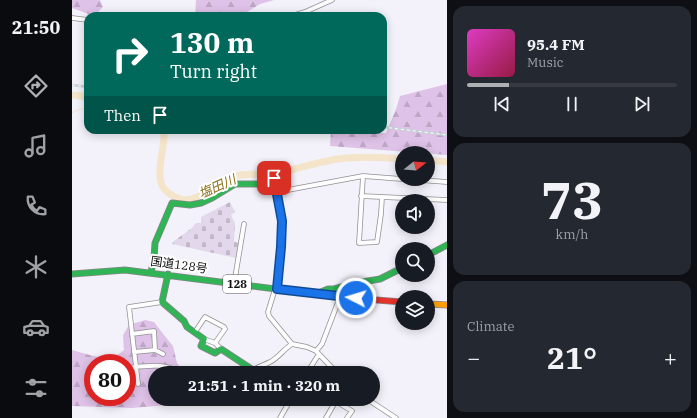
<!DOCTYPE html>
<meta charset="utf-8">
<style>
:root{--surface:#171b24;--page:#242831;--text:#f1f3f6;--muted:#9ea1a6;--line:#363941;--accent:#afb0b3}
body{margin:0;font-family:"IBM Plex Serif","Noto Sans JP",serif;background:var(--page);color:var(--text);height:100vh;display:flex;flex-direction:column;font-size:15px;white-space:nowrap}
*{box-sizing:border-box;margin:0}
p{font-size:13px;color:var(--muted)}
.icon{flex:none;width:22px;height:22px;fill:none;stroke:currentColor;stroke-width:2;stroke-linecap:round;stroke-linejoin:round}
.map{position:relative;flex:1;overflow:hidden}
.details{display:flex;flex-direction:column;gap:6px;padding:6px;background:#0d0f14;width:250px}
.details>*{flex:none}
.banner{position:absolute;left:12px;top:12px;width:303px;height:122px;border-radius:12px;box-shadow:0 2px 10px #0003;background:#00695c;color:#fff;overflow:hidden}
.needle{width:26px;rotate:73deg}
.tools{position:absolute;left:323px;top:146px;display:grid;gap:8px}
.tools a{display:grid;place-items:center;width:40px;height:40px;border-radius:50%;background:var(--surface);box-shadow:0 2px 10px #0003;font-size:20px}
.speed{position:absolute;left:12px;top:354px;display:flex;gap:8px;font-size:20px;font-weight:700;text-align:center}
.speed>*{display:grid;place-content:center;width:52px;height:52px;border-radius:50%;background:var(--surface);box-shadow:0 2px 10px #0003;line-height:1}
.speed .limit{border:6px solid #d22;background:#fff;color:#111}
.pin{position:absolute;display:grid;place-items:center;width:34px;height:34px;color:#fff;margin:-17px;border-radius:8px;box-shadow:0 2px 6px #0006}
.me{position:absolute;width:44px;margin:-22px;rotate:275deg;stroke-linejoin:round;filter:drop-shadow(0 0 3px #0008)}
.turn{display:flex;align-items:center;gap:14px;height:84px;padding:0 20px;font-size:18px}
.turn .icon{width:52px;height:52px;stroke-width:2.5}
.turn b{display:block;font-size:28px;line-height:34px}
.then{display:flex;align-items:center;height:38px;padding:0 20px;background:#0003;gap:8px;font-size:15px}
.big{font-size:30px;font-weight:700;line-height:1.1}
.details .widget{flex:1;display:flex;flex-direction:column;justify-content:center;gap:6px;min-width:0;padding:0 14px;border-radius:12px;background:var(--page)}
.details .dial{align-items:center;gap:0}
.dial b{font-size:52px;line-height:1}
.song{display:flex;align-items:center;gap:12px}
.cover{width:48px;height:48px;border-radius:6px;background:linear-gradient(135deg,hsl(310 70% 55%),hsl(340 70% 35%))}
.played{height:4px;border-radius:2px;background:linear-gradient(90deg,var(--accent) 20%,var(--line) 20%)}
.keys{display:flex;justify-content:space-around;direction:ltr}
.heat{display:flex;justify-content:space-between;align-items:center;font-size:22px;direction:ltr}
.trip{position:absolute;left:76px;top:366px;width:232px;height:40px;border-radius:20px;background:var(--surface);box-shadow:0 2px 10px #0003;font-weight:700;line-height:40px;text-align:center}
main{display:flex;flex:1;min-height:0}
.tabs{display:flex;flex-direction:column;width:72px;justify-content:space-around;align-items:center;background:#090b0e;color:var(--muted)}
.tabs .icon{width:28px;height:28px}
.tabs .selected{color:var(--accent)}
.tabs b{font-size:18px;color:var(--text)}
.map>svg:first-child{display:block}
.forest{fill:url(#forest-firs);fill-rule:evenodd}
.cemetery{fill:url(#cemetery-stones)}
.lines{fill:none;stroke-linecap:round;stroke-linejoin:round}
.stream{stroke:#f4e5ca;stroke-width:1}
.river{stroke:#f4e5ca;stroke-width:7}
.street-casing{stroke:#919194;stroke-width:5.5}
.fast-casing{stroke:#88878b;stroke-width:7}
.slow-casing{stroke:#88878b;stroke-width:7}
.jam-casing{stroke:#88878b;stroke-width:7}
.street{stroke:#fdfdfe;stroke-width:4}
.fast{stroke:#30b455;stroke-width:5.5}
.slow{stroke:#ff9f0a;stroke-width:5.5}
.jam{stroke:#e5322d;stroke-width:5.5}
.rail-casing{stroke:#c5d2d6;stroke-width:2.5}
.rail{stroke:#fff;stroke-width:1;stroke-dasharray:3;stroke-linecap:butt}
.route-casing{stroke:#114b97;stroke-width:10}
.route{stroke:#1a73e8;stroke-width:7}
.labels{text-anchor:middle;stroke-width:4;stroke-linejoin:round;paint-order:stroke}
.shield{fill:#fff;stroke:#565656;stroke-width:1}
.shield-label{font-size:11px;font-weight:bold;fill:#0e0e0e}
.street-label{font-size:12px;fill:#0e0e0e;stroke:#fff}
.water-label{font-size:13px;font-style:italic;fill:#8d6f1b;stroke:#fff}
</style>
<main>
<nav class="tabs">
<b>21:50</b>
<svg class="icon selected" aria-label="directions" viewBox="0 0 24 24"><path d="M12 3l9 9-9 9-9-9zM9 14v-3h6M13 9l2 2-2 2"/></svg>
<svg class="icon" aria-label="music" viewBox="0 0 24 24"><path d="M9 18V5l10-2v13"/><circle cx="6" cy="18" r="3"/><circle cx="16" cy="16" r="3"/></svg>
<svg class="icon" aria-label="phone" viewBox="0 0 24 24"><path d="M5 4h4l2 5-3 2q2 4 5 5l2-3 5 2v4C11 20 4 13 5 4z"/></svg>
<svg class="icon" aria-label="climate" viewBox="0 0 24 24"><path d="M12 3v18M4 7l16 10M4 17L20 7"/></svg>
<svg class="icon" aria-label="car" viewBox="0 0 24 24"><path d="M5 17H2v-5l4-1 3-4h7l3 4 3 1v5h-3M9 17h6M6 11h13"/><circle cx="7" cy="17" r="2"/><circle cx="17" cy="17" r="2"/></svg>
<svg class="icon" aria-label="filters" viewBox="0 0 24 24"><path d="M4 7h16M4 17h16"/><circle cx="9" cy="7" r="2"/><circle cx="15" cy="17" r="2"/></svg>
</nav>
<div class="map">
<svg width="375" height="418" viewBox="0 0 375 418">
<defs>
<pattern id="forest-firs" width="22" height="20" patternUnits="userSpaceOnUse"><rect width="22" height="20" fill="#dfc2e7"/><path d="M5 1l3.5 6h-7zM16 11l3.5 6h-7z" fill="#bea6c5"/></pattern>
<pattern id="cemetery-stones" width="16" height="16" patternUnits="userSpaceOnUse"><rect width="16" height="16" fill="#e2d7eb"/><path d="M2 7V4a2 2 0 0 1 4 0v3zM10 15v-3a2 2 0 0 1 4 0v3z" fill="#c1b7c8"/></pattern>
</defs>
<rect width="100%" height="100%" fill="#f3f2fa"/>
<path class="forest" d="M0,0h28l3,7 -9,9 -22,-8z
M124,0h78l-14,4 -19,12h-46z
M375,84v71l-117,-9 1,-16h22l18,3h15l10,-24 4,-13z
M73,320l9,2 10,13 9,11 4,17 8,10h-30v26h33l-19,6 -37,3 -60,-2v-56c16,4 37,14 52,0l-1,-15 6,-10zM21,363h34v34h-34z"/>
<path class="cemetery" d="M158,202l5,10 -4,3 4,8 -1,18 4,2 -2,15 -64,-14 2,-3 18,-13 4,-5h5v-6z"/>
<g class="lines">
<path class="stream" d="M0,113l3,-2 13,-4"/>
<path class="river" d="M0,95l11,1 5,4
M92,130c2,16 -11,47 1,60 4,4 12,9 19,10 16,1 37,-19 52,-24 12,-4 27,0 40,-2 20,-5 41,-12 62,-15 21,-3 43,-2 64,0
M356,160l19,2"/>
<g class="street-casing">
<path id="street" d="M220,16l13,-4 27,-12
M0,18l16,2
M200,164l10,57 -1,26 -4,42
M291,176l-4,67 18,-1 4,-28 1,-17
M335,179l40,3
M205,192l86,-16 39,3
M289,196l86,4
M162,284l10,-60
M203,289l-7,23 1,4 23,28 15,3 9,4 21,22
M123,332l10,-15 19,10 1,2 -10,14
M60,334l22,-3 1,19
M132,339l11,4 6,6
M244,351l6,-7 18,-47
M62,352l21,-2 8,4
M55,368c19,-2 37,-6 53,5
M179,373c5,-7 12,-7 19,-11 7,-3 14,-13 22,-18
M235,373l12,-19
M66,384l-9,-77 33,-5
M260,399l20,12 -5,7
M295,399l29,19
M208,418l11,-19
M254,418l11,-19"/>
</g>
<g class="fast-casing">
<path id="fast" d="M356,255l19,-10
M79,272l3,-13 1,-16 17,-40 18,2 11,-2 11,-5 23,-14h40
M0,274l53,-4 214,27
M96,274l-6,28 22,19 3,6 17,12 -3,7 14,7 6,-4 32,21
M244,294l12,-5h6l22,-6 24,-4 22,-11"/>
</g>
<g class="slow-casing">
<path id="slow" d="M356,304l19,1"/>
</g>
<g class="jam-casing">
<path id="jam" d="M267,297l63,5"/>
</g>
<use href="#street" class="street"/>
<use href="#fast" class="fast"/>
<use href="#slow" class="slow"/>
<use href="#jam" class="jam"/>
<g class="rail-casing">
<path id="rail" d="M0,85l16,2
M311,127l64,8"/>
</g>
<use href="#rail" class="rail"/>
</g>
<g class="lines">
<g class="route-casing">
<path id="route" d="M202,178l8,43 -1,26 -4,42 79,9"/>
</g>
<use href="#route" class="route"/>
</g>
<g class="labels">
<rect class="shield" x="151" y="275" width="28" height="18" rx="3"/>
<g class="shield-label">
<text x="165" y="288">128</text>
</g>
<g class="street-label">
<text transform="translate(107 265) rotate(8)" y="4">国道128号</text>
</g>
<g class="water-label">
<text transform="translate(145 186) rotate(-24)" y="5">塩田川</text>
</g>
</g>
</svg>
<div class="tools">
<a><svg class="needle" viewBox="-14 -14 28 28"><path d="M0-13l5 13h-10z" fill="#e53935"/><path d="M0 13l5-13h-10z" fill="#9ea1a6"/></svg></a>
<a><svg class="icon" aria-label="sound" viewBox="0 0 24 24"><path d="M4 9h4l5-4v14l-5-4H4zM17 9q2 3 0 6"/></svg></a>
<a><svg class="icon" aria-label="search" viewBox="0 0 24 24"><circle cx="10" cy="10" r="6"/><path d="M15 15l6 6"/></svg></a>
<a><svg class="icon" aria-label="layers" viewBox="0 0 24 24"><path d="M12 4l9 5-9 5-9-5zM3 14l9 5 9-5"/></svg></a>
</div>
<div class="speed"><div class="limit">80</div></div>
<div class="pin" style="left:202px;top:178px;background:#d93025"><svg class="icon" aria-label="arrive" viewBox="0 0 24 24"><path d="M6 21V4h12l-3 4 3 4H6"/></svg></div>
<svg class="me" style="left:284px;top:298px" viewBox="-20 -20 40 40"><circle r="17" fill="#1a73e8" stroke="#fff" stroke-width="3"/><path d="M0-11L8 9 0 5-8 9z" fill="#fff"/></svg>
<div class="trip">21:51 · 1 min · 320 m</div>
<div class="banner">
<div class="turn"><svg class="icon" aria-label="right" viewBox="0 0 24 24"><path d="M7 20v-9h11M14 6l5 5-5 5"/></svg><div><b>130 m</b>Turn right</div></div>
<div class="then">Then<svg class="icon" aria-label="arrive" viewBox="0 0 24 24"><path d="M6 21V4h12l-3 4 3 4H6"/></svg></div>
</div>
</div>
<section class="details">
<div class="widget">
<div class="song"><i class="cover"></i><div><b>95.4 FM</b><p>Music</p></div></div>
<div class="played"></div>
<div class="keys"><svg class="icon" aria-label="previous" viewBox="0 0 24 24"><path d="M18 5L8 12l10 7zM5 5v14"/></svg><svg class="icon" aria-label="pause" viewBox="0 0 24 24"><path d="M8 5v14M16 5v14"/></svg><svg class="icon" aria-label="next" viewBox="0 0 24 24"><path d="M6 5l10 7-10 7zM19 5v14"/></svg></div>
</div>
<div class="widget dial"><b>73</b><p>km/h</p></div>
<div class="widget"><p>Climate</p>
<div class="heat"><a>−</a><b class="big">21°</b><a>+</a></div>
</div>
</section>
</main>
